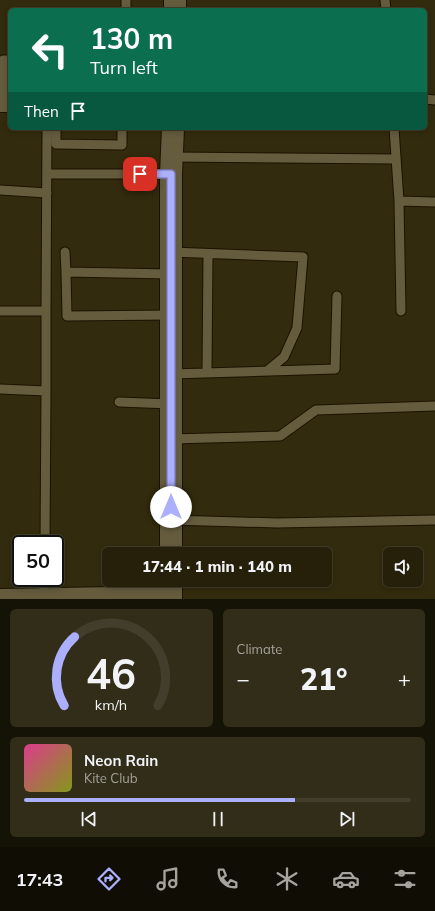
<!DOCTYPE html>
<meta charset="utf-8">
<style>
:root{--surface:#26200a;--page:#322d18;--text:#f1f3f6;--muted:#a4a39c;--line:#423e2b;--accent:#acaffb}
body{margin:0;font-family:Mulish,sans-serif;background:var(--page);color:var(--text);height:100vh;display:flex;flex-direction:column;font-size:15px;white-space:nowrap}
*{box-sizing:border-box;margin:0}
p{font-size:13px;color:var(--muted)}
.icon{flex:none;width:22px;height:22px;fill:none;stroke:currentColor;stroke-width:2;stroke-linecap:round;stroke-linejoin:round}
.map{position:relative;height:599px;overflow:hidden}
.panel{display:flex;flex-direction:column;gap:10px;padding:10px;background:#151206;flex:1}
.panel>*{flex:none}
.banner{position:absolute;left:8px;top:8px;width:419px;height:122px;border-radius:6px;box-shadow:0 2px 6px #0003,0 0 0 1px var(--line);background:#0b6e4f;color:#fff;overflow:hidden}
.fabs{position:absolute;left:383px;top:547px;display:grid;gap:8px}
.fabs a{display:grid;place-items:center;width:40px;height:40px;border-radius:6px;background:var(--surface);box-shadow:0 2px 6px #0003,0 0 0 1px var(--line);font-size:20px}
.speed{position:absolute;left:12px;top:535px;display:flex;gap:8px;font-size:20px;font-weight:700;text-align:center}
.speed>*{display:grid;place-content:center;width:52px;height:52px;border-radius:50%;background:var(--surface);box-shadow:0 2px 6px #0003,0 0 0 1px var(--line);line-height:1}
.speed .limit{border:2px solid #111;border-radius:6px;background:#fff;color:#111}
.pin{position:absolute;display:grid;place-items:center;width:34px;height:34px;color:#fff;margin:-17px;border-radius:8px;box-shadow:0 2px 6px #0006}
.me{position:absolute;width:44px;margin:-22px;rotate:0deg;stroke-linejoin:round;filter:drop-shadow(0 0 3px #0008)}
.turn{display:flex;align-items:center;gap:14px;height:84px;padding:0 16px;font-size:18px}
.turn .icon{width:52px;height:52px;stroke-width:2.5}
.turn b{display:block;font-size:28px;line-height:34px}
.then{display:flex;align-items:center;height:38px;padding:0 16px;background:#0003;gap:8px;font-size:15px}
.big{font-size:30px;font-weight:800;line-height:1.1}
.panel .tile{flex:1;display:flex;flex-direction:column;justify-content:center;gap:6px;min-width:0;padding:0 14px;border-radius:6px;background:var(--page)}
.panel .dial{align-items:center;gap:0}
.dial svg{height:104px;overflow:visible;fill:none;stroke:var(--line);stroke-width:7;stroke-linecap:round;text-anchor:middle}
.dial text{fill:var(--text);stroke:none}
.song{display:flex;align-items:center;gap:12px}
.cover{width:48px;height:48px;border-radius:6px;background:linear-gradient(135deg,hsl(330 70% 55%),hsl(70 70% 35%))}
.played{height:4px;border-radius:2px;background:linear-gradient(90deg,var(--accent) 70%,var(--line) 70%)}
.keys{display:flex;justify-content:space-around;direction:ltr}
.heat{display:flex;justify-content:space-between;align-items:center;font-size:22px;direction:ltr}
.panel .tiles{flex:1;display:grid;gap:10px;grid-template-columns:1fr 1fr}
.tile:last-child{grid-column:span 2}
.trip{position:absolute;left:102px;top:547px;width:230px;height:40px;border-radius:6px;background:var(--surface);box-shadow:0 2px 6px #0003,0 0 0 1px var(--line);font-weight:800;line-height:40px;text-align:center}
.menu{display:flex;height:64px;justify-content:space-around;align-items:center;background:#0f0d04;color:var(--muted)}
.menu .icon{width:28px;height:28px}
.menu .current{color:var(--accent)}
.menu b{font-size:18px;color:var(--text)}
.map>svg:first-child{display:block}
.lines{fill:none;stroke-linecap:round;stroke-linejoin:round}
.service-casing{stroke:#1b1300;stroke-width:11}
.minor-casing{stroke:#1b1300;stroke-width:20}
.tertiary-casing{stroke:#1b1300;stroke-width:24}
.secondary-casing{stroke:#1b1300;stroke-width:24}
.service{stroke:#655c3e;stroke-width:9}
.minor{stroke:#655c3e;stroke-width:18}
.tertiary{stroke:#655c3e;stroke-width:22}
.secondary{stroke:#655c3e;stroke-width:22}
.route-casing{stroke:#7072a3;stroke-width:10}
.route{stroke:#acaffb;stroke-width:7}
</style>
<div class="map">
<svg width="435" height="599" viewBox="0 0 435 599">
<rect width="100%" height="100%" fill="#332b0e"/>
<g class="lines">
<g class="service-casing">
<path id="service" d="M126,0v10
M385,0l1,10
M425,99l10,1
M3,101v-41h7
M56,128v16l66,1v-17
M394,128l5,73 2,110
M172,157l224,2
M47,174h124
M0,190l47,3
M399,201l36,1
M65,252l1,20 105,2
M171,252l132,5 -6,71 -13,29 -17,14
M66,272l1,44 104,-1
M0,311h46v80l-46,-2
M46,311l1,-183
M207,372l1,-118
M171,374l164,-5 2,-73
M119,402l52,2
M171,439l109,-3 36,-26 119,-4
M171,520l106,3 158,-3
M45,544l1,-153
M44,597v-19"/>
</g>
<g class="minor-casing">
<path id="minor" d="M0,598l171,-3"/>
</g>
<g class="tertiary-casing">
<path id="tertiary" d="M0,101h10"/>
</g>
<g class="secondary-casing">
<path id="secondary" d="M175,10v-10
M171,554v-380l2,-46
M171,599v-19"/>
</g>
<use href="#service" class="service"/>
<use href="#minor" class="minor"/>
<use href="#tertiary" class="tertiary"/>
<use href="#secondary" class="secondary"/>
</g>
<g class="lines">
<g class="route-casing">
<path id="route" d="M140,174h31v333"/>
</g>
<use href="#route" class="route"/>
</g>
</svg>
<div class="fabs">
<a><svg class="icon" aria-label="sound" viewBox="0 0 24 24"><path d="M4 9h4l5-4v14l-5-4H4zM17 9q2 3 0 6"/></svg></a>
</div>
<div class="speed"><div class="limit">50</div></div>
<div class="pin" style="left:140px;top:174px;background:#d93025"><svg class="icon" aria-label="arrive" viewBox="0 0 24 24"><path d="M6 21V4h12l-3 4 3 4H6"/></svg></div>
<svg class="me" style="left:171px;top:507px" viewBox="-20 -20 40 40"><circle r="19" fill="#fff"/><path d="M0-13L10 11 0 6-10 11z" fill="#acaffb"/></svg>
<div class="trip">17:44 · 1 min · 140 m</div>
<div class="banner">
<div class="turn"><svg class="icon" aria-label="left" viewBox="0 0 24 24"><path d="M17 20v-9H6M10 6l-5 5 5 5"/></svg><div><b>130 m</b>Turn left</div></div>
<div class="then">Then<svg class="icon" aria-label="arrive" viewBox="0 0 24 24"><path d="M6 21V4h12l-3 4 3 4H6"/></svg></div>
</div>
</div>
<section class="panel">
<div class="tiles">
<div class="tile dial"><svg viewBox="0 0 100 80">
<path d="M14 69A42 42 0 1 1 86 69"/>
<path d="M14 69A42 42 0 0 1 22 16" stroke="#acaffb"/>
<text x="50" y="56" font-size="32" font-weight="700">46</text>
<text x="50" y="72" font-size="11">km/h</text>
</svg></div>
<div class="tile"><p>Climate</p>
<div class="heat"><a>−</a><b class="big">21°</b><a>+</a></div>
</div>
<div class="tile">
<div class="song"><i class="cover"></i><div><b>Neon Rain</b><p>Kite Club</p></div></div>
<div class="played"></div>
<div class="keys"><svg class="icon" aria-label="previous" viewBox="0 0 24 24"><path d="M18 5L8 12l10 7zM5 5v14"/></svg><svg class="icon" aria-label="pause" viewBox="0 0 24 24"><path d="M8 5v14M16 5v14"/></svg><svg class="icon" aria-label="next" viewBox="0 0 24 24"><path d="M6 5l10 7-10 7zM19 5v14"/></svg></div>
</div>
</div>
</section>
<nav class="menu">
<b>17:43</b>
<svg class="icon current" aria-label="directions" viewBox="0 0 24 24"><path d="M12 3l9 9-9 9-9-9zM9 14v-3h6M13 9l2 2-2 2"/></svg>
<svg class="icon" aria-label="music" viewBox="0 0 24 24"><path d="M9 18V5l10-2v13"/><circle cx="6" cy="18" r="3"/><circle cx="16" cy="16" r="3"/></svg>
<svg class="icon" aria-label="phone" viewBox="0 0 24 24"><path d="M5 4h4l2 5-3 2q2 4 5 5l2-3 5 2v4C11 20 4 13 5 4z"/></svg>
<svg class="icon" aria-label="climate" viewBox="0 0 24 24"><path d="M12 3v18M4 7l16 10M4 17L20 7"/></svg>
<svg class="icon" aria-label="car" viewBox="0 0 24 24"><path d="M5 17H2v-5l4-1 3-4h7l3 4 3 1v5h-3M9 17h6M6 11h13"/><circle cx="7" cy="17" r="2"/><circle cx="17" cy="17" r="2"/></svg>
<svg class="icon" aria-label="filters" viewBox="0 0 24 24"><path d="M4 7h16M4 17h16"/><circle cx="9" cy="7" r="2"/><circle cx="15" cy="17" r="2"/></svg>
</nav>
